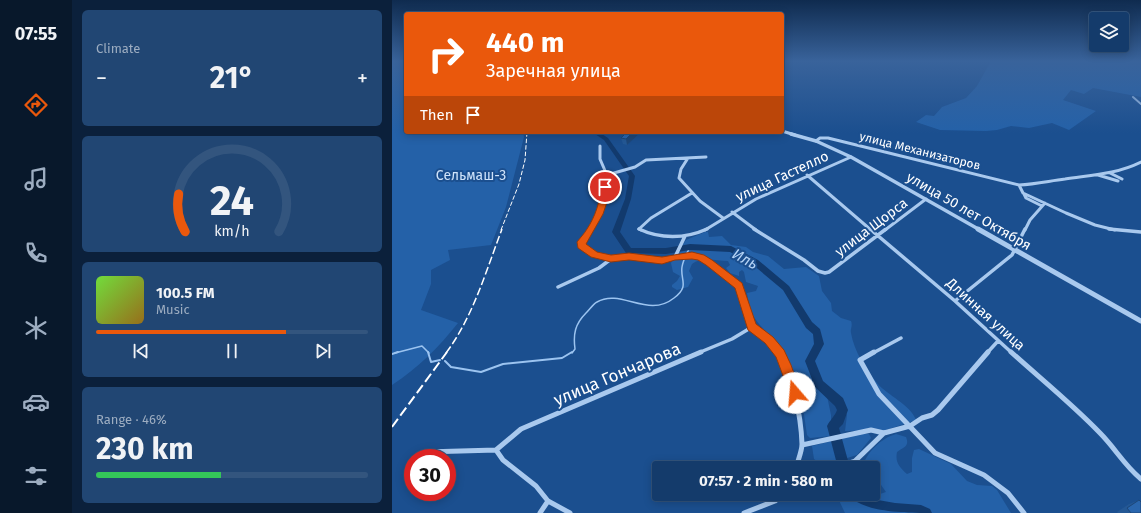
<!DOCTYPE html>
<meta charset="utf-8">
<style>
:root{--surface:#143b6b;--page:#214673;--text:#f1f3f6;--muted:#9dadc1;--line:#33557e;--accent:#ea580c}
body{margin:0;font-family:"Fira Sans",sans-serif;background:var(--page);color:var(--text);height:100vh;display:flex;flex-direction:column;font-size:15px;white-space:nowrap}
*{box-sizing:border-box;margin:0}
p{font-size:13px;color:var(--muted)}
.icon{flex:none;width:22px;height:22px;fill:none;stroke:currentColor;stroke-width:2;stroke-linecap:round;stroke-linejoin:round}
.map{position:relative;flex:1;overflow:hidden}
.side{display:flex;flex-direction:column;gap:10px;padding:10px;background:#0b203b;width:320px}
.side>*{flex:none}
.top-card{position:absolute;left:12px;top:12px;width:380px;height:122px;border-radius:4px;box-shadow:0 2px 10px #0003,0 0 0 1px var(--line);background:#ea580c;color:#fff;overflow:hidden}
.fabs{position:absolute;left:697px;top:12px;display:grid;gap:8px}
.fabs a{display:grid;place-items:center;width:40px;height:40px;border-radius:4px;background:var(--surface);box-shadow:0 2px 10px #0003,0 0 0 1px var(--line);font-size:20px}
.speed{position:absolute;left:12px;top:449px;display:flex;gap:8px;font-size:20px;font-weight:700;text-align:center}
.speed>*{display:grid;place-content:center;width:52px;height:52px;border-radius:50%;background:var(--surface);box-shadow:0 2px 10px #0003,0 0 0 1px var(--line);line-height:1}
.speed .limit{border:6px solid #d22;background:#fff;color:#111}
.pin{position:absolute;display:grid;place-items:center;width:34px;height:34px;color:#fff;margin:-17px;border:2px solid #fff;border-radius:50%;box-shadow:0 1px 4px #0007}
.me{position:absolute;width:44px;margin:-22px;rotate:342deg;stroke-linejoin:round;filter:drop-shadow(0 0 3px #0008)}
.turn{display:flex;align-items:center;gap:14px;height:84px;padding:0 16px;font-size:18px}
.turn .icon{width:52px;height:52px;stroke-width:2.5}
.turn b{display:block;font-size:28px;line-height:34px}
.then{display:flex;align-items:center;height:38px;padding:0 16px;background:#0003;gap:8px;font-size:15px}
.big{font-size:30px;font-weight:700;line-height:1.1}
.side .widget{flex:1;display:flex;flex-direction:column;justify-content:center;gap:6px;min-width:0;padding:0 14px;border-radius:6px;background:var(--page)}
.side .dial{align-items:center;gap:0}
.dial svg{height:104px;overflow:visible;fill:none;stroke:var(--line);stroke-width:7;stroke-linecap:round;text-anchor:middle}
.dial text{fill:var(--text);stroke:none}
.song{display:flex;align-items:center;gap:12px}
.cover{width:48px;height:48px;border-radius:6px;background:linear-gradient(135deg,hsl(100 70% 55%),hsl(40 70% 35%))}
.played{height:4px;border-radius:2px;background:linear-gradient(90deg,var(--accent) 70%,var(--line) 70%)}
.keys{display:flex;justify-content:space-around;direction:ltr}
.heat{display:flex;justify-content:space-between;align-items:center;font-size:22px;direction:ltr}
.charge{height:6px;border-radius:3px;background:linear-gradient(90deg,#34c759 46%,var(--line) 0)}
.trip{position:absolute;left:260px;top:461px;width:228px;height:40px;border-radius:4px;background:var(--surface);box-shadow:0 2px 10px #0003,0 0 0 1px var(--line);font-weight:700;line-height:40px;text-align:center}
main{display:flex;flex:1;min-height:0}
.tab-bar{display:flex;flex-direction:column;width:72px;justify-content:space-around;align-items:center;background:#08182b;color:var(--muted)}
.tab-bar .icon{width:28px;height:28px}
.tab-bar .current{color:var(--accent)}
.tab-bar b{font-size:18px;color:var(--text)}
.map>svg:first-child{display:block}
.green{fill:#2461a8}
.lines{fill:none;stroke-linecap:round;stroke-linejoin:round}
.stream-far1{stroke:#9cc4f0;stroke-width:1.5}
.stream{stroke:#9cc4f0;stroke-width:2}
.river{fill:#123a6d;fill-rule:evenodd}
.minor-far3{stroke:#a9c9ee;stroke-width:2}
.minor-far2{stroke:#a9c9ee;stroke-width:3}
.minor-far1{stroke:#a9c9ee;stroke-width:3.5}
.minor{stroke:#a9c9ee;stroke-width:5}
.tertiary-far2{stroke:#a9c9ee;stroke-width:3}
.tertiary-far1{stroke:#a9c9ee;stroke-width:3.5}
.tertiary{stroke:#a9c9ee;stroke-width:5}
.rail-far2{stroke:#fff;stroke-width:1;stroke-dasharray:4.5 2;stroke-linecap:butt}
.rail-far1{stroke:#fff;stroke-width:1.5;stroke-dasharray:8 3;stroke-linecap:butt}
.rail{stroke:#fff;stroke-width:2;stroke-dasharray:10 4;stroke-linecap:butt}
.wall{fill:#245895}
.shaded-wall{fill:#1d4779}
.building{fill:#2a66ad;stroke:#1d4779}
.route{fill:#ea580c;stroke:#983908}
.labels{text-anchor:middle;stroke-width:4;stroke-linejoin:round;paint-order:stroke}
.far-street-label{font-size:12px;fill:#fff;stroke:#1b4f8f}
.park-label{font-size:14px;fill:#cfe3fa;stroke:#1b4f8f}
.street-label{font-size:14px;fill:#fff;stroke:#1b4f8f}
.water-label{font-size:15px;font-style:italic;fill:#b5d3f5;stroke:#1b4f8f}
.near-street-label{font-size:17px;fill:#fff;stroke:#1b4f8f}
</style>
<main>
<nav class="tab-bar">
<b>07:55</b>
<svg class="icon current" aria-label="directions" viewBox="0 0 24 24"><path d="M12 3l9 9-9 9-9-9zM9 14v-3h6M13 9l2 2-2 2"/></svg>
<svg class="icon" aria-label="music" viewBox="0 0 24 24"><path d="M9 18V5l10-2v13"/><circle cx="6" cy="18" r="3"/><circle cx="16" cy="16" r="3"/></svg>
<svg class="icon" aria-label="phone" viewBox="0 0 24 24"><path d="M5 4h4l2 5-3 2q2 4 5 5l2-3 5 2v4C11 20 4 13 5 4z"/></svg>
<svg class="icon" aria-label="climate" viewBox="0 0 24 24"><path d="M12 3v18M4 7l16 10M4 17L20 7"/></svg>
<svg class="icon" aria-label="car" viewBox="0 0 24 24"><path d="M5 17H2v-5l4-1 3-4h7l3 4 3 1v5h-3M9 17h6M6 11h13"/><circle cx="7" cy="17" r="2"/><circle cx="17" cy="17" r="2"/></svg>
<svg class="icon" aria-label="filters" viewBox="0 0 24 24"><path d="M4 7h16M4 17h16"/><circle cx="9" cy="7" r="2"/><circle cx="15" cy="17" r="2"/></svg>
</nav>
<section class="side">
<div class="widget"><p>Climate</p>
<div class="heat"><a>−</a><b class="big">21°</b><a>+</a></div>
</div>
<div class="widget dial"><svg viewBox="0 0 100 80">
<path d="M14 69A42 42 0 1 1 86 69"/>
<path d="M14 69A42 42 0 0 1 9 40" stroke="#ea580c"/>
<text x="50" y="56" font-size="32" font-weight="700">24</text>
<text x="50" y="72" font-size="11">km/h</text>
</svg></div>
<div class="widget">
<div class="song"><i class="cover"></i><div><b>100.5 FM</b><p>Music</p></div></div>
<div class="played"></div>
<div class="keys"><svg class="icon" aria-label="previous" viewBox="0 0 24 24"><path d="M18 5L8 12l10 7zM5 5v14"/></svg><svg class="icon" aria-label="pause" viewBox="0 0 24 24"><path d="M8 5v14M16 5v14"/></svg><svg class="icon" aria-label="next" viewBox="0 0 24 24"><path d="M6 5l10 7-10 7zM19 5v14"/></svg></div>
</div>
<div class="widget"><p>Range · 46%</p><b class="big">230 km</b><div class="charge"></div></div>
</section>
<div class="map">
<svg width="749" height="513" viewBox="0 0 749 513">
<rect width="100%" height="100%" fill="#1b4f8f"/>
<path class="green" d="M0,61h14v71h117l1,5 -18,70 -15,38 -43,5 2,10 -19,10v14l-10,26 37,13c-19,24 -40,45 -66,62z
M599,61h150v36l-48,-9 -9,6 -13,-4 -8,10 33,11 -27,19 -17,-7 -23,5 -18,-2 -14,4 -11,1 -46,-1 -24,-8 10,-7 8,1 8,-9 24,-9 11,-12z
M313,232h3l1,5 13,-1 9,9 15,2 7,5 15,4 16,13 22,-2 13,9 3,15 9,12 1,8 9,7 10,3c2,5 -1,8 0,12 3,18 15,37 26,50 11,13 33,21 39,37l-30,10 -41,1 2,-16 -10,-20 -10,1 4,19v21l-21,2 -3,-3 -6,-41 -17,-42 -25,-28 -9,-12 -3,-19 9,-2 2,-5 -12,-4 -2,-10 -2,-2 -3,2v4l-9,-3 -4,-5 4,-3 -2,-4c-12,0 -26,-5 -36,3l-3,7 4,7 -5,9 -11,3 -5,-3v-2l5,-4 3,-5 -7,-4 -2,-9 15,-23z
M468,434h9l2,4 -14,17 -23,7 -13,2 -7,-5 -2,-13z
M504,434l10,3c4,10 -3,10 -9,15 -2,10 2,15 10,22l5,-2v-14l2,-8 5,-1 32,15 16,17 10,4 15,1 5,4 14,23h-166l-9,-19c4,0 11,-1 14,1 9,5 11,10 22,8l5,-8 9,-3 -7,-10 -6,-3v-11h-11c4,-15 19,-30 34,-34z"/>
<g class="lines">
<path class="stream-far1" d="M3,353l27,-7 7,7
M180,353l3,-4c-2,-15 0,-25 11,-36 4,-4 7,-9 11,-11 24,-14 51,17 77,-4 16,-12 6,-18 8,-31 1,-7 5,-14 8,-20"/>
<path class="stream" d="M36,352l3,10 9,-2
M0,354l6,-2
M53,361l6,6 30,5 22,-8 59,-6 10,-6"/>
<path class="river" d="M200,132h7l9,6 27,38 -4,23 -11,33 11,16h35l24,-4 41,2 27,14 31,26 23,36 8,7 4,15 -9,17 8,20 20,17 5,12 -5,14 -4,4 11,40h-12l-11,-42c3,-6 8,-10 10,-16l-2,-4 -20,-19 -10,-26 9,-17 -1,-10 -7,-6 -23,-38 -31,-26 -22,-12 -40,-2 -24,4 -40,-1 -14,-21 13,-33 4,-23 -25,-36z
M457,494h16l13,6 17,3 26,2 9,4 2,4c-21,0 -73,0 -83,-19z"/>
<path class="minor-far3" d="M741,97l8,7"/>
<path class="minor-far2" d="M424,141l4,-3h8l191,47c17,-1 30,-4 46,-6 26,-4 52,-5 76,-17
M296,158l-7,11 -2,9 21,23 23,17
M718,173l12,6
M215,175l28,-8 11,-7 60,-3
M415,175l64,55
M706,175l20,6
M627,185l4,8 43,20 29,12 20,5
M632,194l2,4 16,8
M340,212l24,18
M198,230l10,-20 6,-19v-18l-6,-14v-13
M249,230l-2,-1 12,-11 41,-25
M313,230l51,-31 95,-42
M493,230l41,-31
M633,230l5,-10 15,-17"/>
<path class="minor-far1" d="M198,229l-9,13v4l13,8 17,5 18,-2 33,3 24,-4 15,1 38,29 13,41 17,13 11,13
M247,229c21,10 46,10 68,0
M362,229l50,31 14,11 7,2 4,-1 57,-43
M478,229l85,72 57,52
M717,229l32,3
M283,257l10,-21
M166,287l41,-19 12,-9
M563,301l57,-46 13,-26
M306,353l34,-14 20,-12
M481,353l28,-15
M595,353l11,-12"/>
<path class="minor" d="M387,352c14,24 22,64 23,92 0,7 -4,16 -6,24
M482,352l-14,8 19,34 56,59 49,22 24,18 16,20
M619,352c30,27 61,52 89,81 15,15 24,32 41,46
M410,445l69,-15 13,3 26,-7 12,-8 10,-3 6,-5 50,-58
M104,450l25,-21 180,-77
M33,452l71,-2 7,10 33,26 12,15 22,12
M422,468l3,-3h26l12,-4 29,-28
M148,513l8,-12
M352,513l31,-12 8,-7"/>
<path class="tertiary-far2" d="M390,131l13,4"/>
<path class="tertiary-far1" d="M399,134l25,7 35,16 129,73"/>
<path class="tertiary" d="M586,229l163,92"/>
<path class="rail-far2" d="M109,230l18,-46 6,-24 2,-28"/>
<path class="rail-far1" d="M54,353c27,-36 40,-82 56,-124"/>
<path class="rail" d="M0,427l55,-75"/>
</g>
<path class="wall" d="M247,134l-12,11 -4,-1 -2,-6z
M747,500l2,13h-23l-1,-1 12,-8z"/>
<path class="shaded-wall" d="M241,132h5l1,2 -12,11 -1,-6z"/>
<path class="building" d="M235,132h6l-7,7 -5,-1z
M747,500l2,2v11h-10l-4,-5z"/>
<linearGradient id="sky" x2="0" y2="1"><stop stop-color="#0f2b4f"/><stop offset="0.46" stop-color="#39639b"/><stop offset="1" stop-color="#39639b" stop-opacity="0"/></linearGradient>
<rect width="749" height="133" fill="url(#sky)"/>
<path class="route" d="M213,184l4,3 -1,12 -5,15 -17,30 11,8 14,3 18,-2 33,4 30,-5 12,3 8,5 30,23 14,41 17,13 11,13 7,15 10,28 -2,4 -4,1 -4,-1 -15,-40 -11,-14 -17,-13 -13,-42 -29,-23 -8,-5 -6,-1 -17,1 -13,4 -33,-4 -18,2 -20,-5 -13,-9 -1,-6c3,-4 7,-8 10,-13 8,-12 13,-27 14,-42z"/>
<g class="labels">
<g class="far-street-label">
<text transform="translate(528 151) rotate(14)" y="4">улица Механизаторов</text>
</g>
<g class="park-label">
<text x="79" y="180">Сельмаш-3</text>
</g>
<g class="street-label">
<text transform="translate(390 176) rotate(-25)" y="5">улица Гастелло</text>
<text transform="translate(577 211) rotate(30)" y="5">улица 50 лет Октября</text>
<text transform="translate(479 227) rotate(-37)" y="5">улица Щорса</text>
<text transform="translate(594 314) rotate(42)" y="5">Длинная улица</text>
</g>
<g class="water-label">
<text transform="translate(353 259) rotate(29)" y="5">Иль</text>
</g>
<g class="near-street-label">
<text transform="translate(225 374) rotate(-23)" y="6">улица Гончарова</text>
</g>
</g>
</svg>
<div class="fabs">
<a><svg class="icon" aria-label="layers" viewBox="0 0 24 24"><path d="M12 4l9 5-9 5-9-5zM3 14l9 5 9-5"/></svg></a>
</div>
<div class="speed"><div class="limit">30</div></div>
<div class="pin" style="left:213px;top:187px;background:#d93025"><svg class="icon" aria-label="arrive" viewBox="0 0 24 24"><path d="M6 21V4h12l-3 4 3 4H6"/></svg></div>
<svg class="me" style="left:403px;top:393px" viewBox="-20 -20 40 40"><circle r="19" fill="#fff"/><path d="M0-13L10 11 0 6-10 11z" fill="#ea580c"/></svg>
<div class="trip">07:57 · 2 min · 580 m</div>
<div class="top-card">
<div class="turn"><svg class="icon" aria-label="right" viewBox="0 0 24 24"><path d="M7 20v-9h11M14 6l5 5-5 5"/></svg><div><b>440 m</b>Заречная улица</div></div>
<div class="then">Then<svg class="icon" aria-label="arrive" viewBox="0 0 24 24"><path d="M6 21V4h12l-3 4 3 4H6"/></svg></div>
</div>
</div>
</main>
